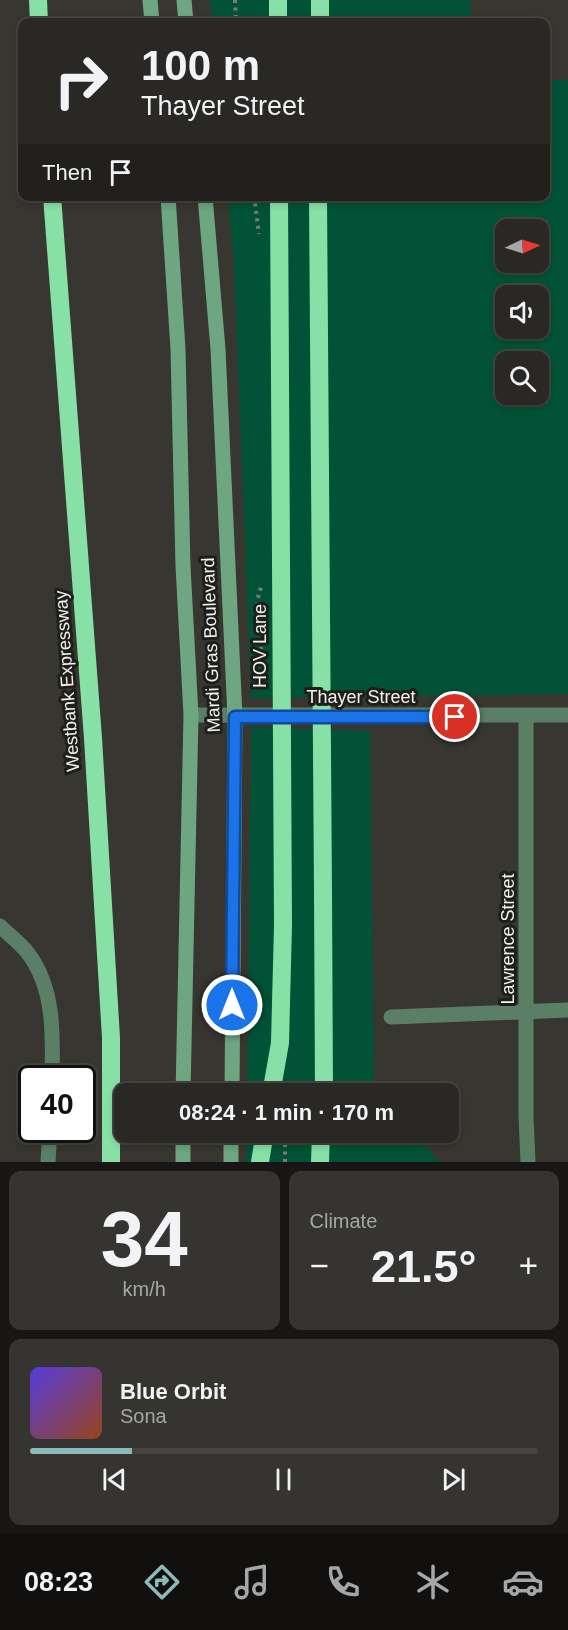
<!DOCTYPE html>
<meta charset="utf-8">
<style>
:root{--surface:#2a2824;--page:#363431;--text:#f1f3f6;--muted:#a5a6a6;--line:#464441;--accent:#8bbbb9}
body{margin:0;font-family:Arial,sans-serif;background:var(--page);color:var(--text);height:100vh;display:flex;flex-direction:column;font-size:22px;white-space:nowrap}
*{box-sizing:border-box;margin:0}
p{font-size:20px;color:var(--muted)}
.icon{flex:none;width:33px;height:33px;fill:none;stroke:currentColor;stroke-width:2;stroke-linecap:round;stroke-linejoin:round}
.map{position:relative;height:1162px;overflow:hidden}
.side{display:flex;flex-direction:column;gap:9px;padding:9px;background:#171614;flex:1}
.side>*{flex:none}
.top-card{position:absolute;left:18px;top:18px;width:532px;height:183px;border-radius:12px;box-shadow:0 3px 9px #0003,0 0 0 2px var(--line);background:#2a2824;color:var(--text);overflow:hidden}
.needle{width:39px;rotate:86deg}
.fabs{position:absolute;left:495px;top:219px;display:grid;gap:12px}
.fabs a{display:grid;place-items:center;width:54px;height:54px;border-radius:12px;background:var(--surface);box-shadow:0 3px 9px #0003,0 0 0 2px var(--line);font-size:30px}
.speed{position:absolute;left:18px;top:1065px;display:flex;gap:12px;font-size:30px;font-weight:700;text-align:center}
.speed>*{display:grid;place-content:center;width:78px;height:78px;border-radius:50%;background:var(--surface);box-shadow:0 3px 9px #0003,0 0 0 2px var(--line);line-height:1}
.speed .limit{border:3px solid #111;border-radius:9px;background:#fff;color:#111}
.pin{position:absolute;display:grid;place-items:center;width:51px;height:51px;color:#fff;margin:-26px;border:3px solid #fff;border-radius:50%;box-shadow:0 2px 6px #0007}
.me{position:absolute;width:66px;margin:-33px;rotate:0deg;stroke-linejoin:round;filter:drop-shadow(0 0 4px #0008)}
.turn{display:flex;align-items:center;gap:21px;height:126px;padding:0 24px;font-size:27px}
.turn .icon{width:78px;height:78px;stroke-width:2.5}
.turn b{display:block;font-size:42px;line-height:51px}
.then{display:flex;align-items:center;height:57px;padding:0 24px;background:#0003;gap:12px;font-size:22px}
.big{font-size:45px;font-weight:800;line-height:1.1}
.side .card{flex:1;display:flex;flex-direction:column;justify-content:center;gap:9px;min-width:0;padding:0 21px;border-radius:12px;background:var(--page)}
.side .dial{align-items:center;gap:0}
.dial b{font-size:78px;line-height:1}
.song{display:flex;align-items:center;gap:18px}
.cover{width:72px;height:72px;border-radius:9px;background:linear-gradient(135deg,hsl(250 70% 55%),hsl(20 70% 35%))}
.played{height:6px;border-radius:3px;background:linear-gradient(90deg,var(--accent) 20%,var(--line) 20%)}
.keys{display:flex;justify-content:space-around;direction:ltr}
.heat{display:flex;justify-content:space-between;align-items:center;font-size:33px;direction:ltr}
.side .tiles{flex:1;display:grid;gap:9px;grid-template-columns:1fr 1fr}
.card:last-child{grid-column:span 2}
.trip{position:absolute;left:114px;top:1083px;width:345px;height:60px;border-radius:12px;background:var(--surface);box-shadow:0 3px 9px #0003,0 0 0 2px var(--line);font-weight:800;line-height:60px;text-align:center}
.dock{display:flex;height:96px;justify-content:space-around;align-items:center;background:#11100e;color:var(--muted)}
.dock .icon{width:42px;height:42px}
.dock .on{color:var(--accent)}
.dock b{font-size:27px;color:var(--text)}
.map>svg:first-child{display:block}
.grass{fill:#015236;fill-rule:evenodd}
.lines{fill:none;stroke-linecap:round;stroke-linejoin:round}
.path{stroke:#7b7a75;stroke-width:4;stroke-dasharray:3 4.5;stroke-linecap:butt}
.street{stroke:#5b7e67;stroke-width:15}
.secondary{stroke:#6da681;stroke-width:15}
.highway{stroke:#87e1a7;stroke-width:18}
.highway-bridge{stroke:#87e1a7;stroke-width:18}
.route-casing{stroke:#114b97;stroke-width:15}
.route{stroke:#1a73e8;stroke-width:10}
.labels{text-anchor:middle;stroke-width:6;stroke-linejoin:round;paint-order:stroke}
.street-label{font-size:18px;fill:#f2f1ee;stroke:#1e1e1b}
</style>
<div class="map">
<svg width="568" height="1162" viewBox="0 0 568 1162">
<rect width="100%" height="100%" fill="#383630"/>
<path class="grass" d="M210,0h260l1,22h-259z
M546,80h22v614l-317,4 -17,-434 -6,-67 318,-1zM506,230h32v32h-32zM506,296h32v32h-32zM506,362h32v32h-32z
M251,727l119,4 4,350 10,12 -137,1z
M246,1132l168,1 25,29h-193z"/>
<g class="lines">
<path class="path" d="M235,0l1,22
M254,196l5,38
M261,650l-4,-49 4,-14
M285,1162v-29"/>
<path class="street" d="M191,715h377
M526,716v400l2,46
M0,926c9,9 20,17 27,26 28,35 26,85 25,126
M391,1017l177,-7
M48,1162l2,-32"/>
<path class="secondary" d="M150,0l2,22
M184,0l2,22
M168,196l10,153 5,217 8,149 -8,379
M205,196l13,153 17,368 -3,377
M183,1162v-30
M231,1162v-30"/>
<path class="highway" d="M38,0l1,22
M278,22v-22
M320,22v-22
M52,196l41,542 18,300v124
M323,891l1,203
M260,1162l5,-30
M320,1162l1,-30"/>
<path class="highway-bridge" d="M318,196l5,695
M271,1094l9,-51 3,-118 -4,-729"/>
</g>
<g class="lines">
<g class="route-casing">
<path id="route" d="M232,1005l3,-288h220"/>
</g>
<use href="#route" class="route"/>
</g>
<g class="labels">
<g class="street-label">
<text transform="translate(211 645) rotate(-92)" y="6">Mardi Gras Boulevard</text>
<text transform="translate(260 646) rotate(-90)" y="6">HOV Lane</text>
<text transform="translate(67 681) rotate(-94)" y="6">Westbank Expressway</text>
<text x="361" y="703">Thayer Street</text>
<text transform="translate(508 939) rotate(-90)" y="6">Lawrence Street</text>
</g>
</g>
</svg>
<div class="fabs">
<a><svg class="needle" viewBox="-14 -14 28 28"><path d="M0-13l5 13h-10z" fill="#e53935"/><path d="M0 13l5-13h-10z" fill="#a5a6a6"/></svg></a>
<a><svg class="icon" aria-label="sound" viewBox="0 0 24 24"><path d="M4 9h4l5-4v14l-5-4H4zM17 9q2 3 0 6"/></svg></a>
<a><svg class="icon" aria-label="search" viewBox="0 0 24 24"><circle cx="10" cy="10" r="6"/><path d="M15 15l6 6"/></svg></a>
</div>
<div class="speed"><div class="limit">40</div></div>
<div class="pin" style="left:455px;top:717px;background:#d93025"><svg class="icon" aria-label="arrive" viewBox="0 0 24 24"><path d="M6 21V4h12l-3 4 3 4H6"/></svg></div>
<svg class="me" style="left:232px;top:1005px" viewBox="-20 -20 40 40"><circle r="17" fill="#1a73e8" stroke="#fff" stroke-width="3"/><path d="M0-11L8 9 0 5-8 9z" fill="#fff"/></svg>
<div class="trip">08:24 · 1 min · 170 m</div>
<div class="top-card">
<div class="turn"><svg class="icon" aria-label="right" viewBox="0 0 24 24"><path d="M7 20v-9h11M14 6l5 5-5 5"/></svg><div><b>100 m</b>Thayer Street</div></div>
<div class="then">Then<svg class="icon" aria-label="arrive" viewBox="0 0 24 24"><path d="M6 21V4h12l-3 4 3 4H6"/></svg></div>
</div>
</div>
<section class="side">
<div class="tiles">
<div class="card dial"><b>34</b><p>km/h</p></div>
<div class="card"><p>Climate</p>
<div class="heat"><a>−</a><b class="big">21.5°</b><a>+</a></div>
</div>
<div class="card">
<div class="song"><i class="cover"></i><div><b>Blue Orbit</b><p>Sona</p></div></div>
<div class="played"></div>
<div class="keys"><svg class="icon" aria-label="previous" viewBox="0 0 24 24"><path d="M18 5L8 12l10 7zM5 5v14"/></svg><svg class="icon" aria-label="pause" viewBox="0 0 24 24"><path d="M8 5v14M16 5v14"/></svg><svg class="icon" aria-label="next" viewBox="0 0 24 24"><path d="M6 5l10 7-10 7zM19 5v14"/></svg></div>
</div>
</div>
</section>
<nav class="dock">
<b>08:23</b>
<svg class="icon on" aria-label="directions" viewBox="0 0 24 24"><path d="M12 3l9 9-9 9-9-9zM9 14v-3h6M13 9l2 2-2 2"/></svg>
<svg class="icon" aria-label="music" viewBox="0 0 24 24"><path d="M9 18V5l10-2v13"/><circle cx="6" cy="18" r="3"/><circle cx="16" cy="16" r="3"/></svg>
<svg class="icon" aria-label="phone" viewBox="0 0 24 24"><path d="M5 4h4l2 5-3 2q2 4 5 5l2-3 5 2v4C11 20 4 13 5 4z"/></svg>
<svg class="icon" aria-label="climate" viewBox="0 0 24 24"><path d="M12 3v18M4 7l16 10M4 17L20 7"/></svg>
<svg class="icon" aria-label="car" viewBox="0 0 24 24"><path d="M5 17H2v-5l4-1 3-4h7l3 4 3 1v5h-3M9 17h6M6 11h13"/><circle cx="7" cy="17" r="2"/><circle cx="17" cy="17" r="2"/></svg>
</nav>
